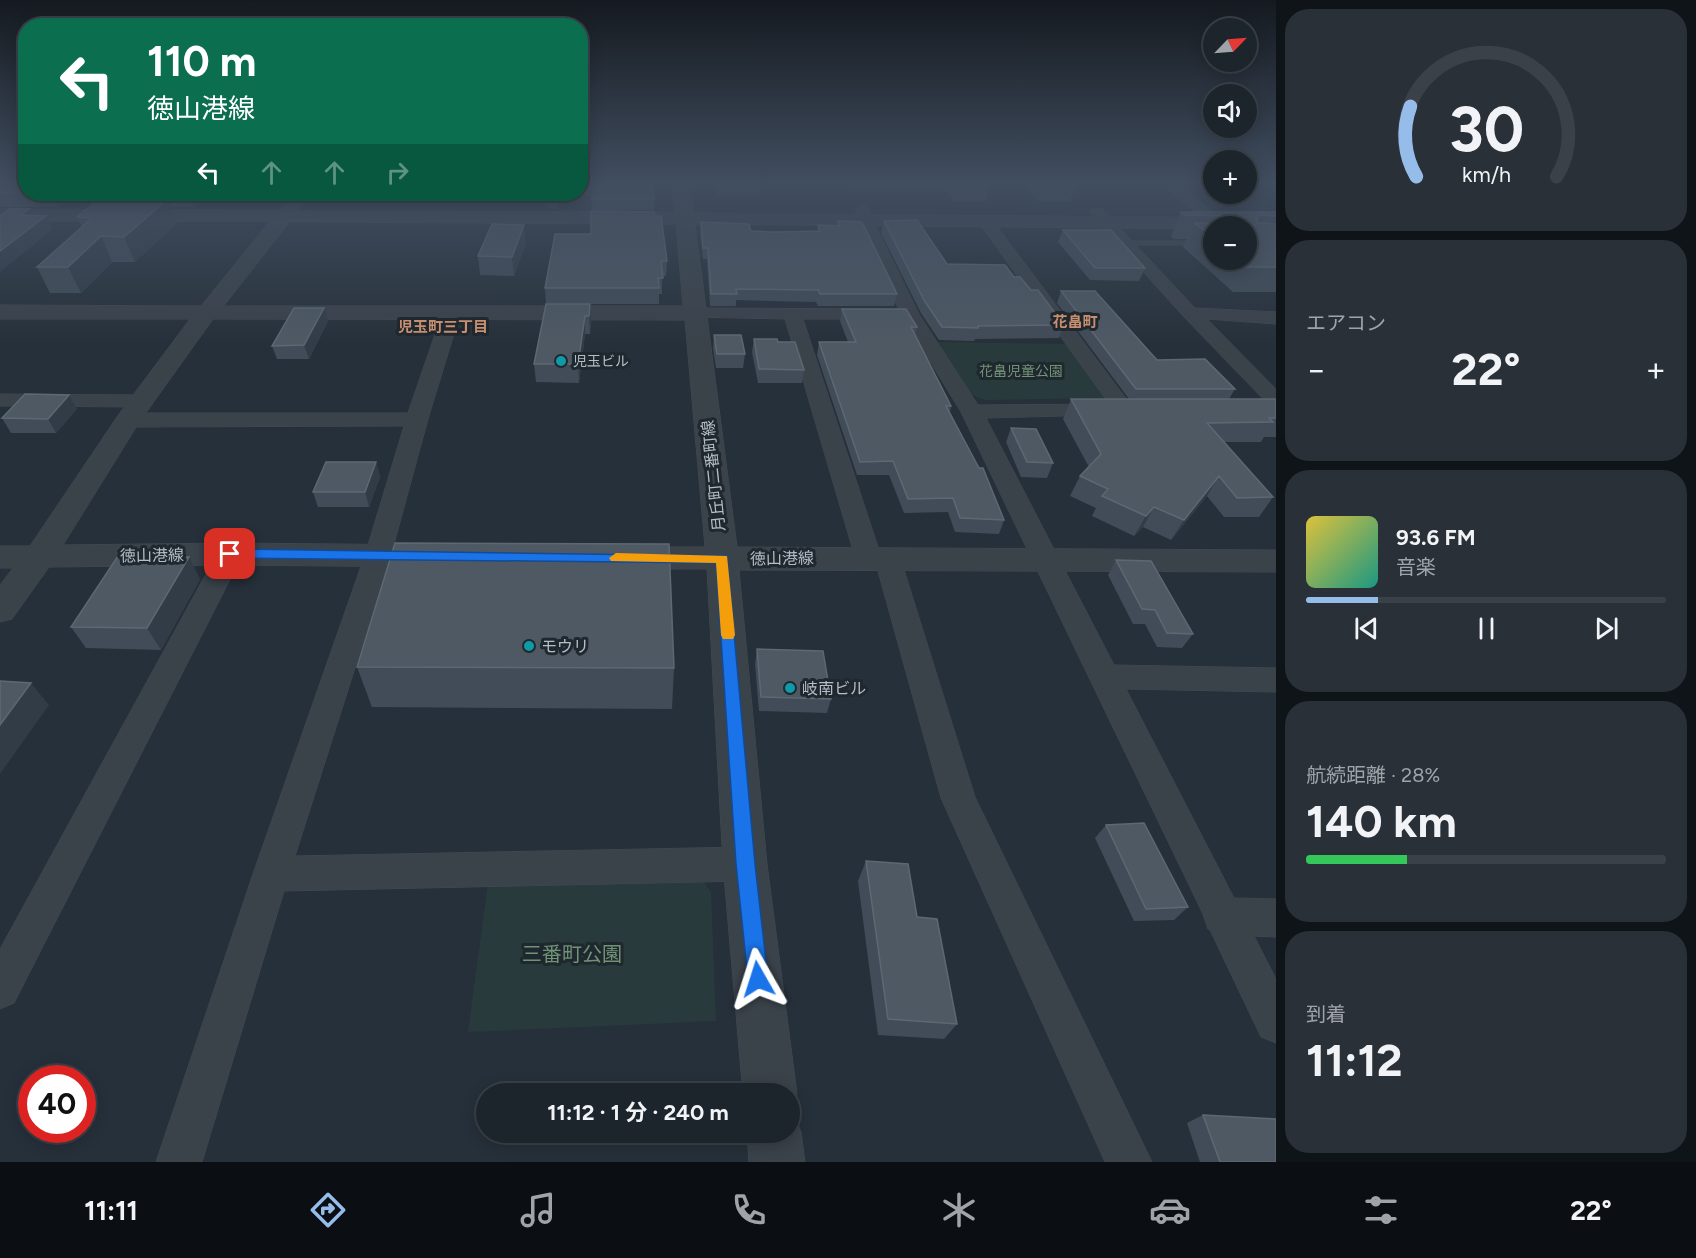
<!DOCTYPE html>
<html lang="ja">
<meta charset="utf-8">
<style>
:root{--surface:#1c242c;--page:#293038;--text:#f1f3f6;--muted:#a0a4a9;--line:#3a4148;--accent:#96bdea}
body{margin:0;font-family:Figtree,"Noto Sans JP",sans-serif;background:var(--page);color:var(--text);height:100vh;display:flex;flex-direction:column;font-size:22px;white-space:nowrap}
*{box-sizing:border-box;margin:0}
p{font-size:20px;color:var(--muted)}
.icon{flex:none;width:33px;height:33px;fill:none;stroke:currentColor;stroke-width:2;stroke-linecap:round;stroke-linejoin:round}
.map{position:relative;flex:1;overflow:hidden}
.panel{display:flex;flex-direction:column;gap:9px;padding:9px;background:#0f1418;width:420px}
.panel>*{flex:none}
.top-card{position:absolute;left:18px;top:18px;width:570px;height:183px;border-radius:24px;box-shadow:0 3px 15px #0003,0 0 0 2px var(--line);background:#0b6e4f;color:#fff;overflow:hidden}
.needle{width:39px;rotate:65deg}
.fabs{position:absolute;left:1203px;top:18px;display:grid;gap:12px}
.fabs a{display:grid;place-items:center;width:54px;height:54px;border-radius:50%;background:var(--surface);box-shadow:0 3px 15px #0003,0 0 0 2px var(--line);font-size:30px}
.speed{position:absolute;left:18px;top:1065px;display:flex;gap:12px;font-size:30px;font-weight:700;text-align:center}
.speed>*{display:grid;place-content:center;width:78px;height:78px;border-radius:50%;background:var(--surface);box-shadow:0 3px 15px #0003,0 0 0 2px var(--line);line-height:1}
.speed .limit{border:9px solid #d22;background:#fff;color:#111}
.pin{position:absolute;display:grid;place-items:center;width:51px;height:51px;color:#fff;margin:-26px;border-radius:12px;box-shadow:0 3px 9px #0006}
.me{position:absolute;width:66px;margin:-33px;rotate:354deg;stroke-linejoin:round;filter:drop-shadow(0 0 4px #0008)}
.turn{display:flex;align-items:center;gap:21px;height:126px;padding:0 30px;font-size:27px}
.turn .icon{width:78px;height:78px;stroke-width:2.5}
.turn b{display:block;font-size:42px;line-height:51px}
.lanes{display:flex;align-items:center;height:57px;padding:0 30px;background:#0003;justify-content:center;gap:30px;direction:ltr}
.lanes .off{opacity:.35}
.big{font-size:45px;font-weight:700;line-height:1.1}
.panel .widget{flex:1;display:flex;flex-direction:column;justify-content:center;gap:9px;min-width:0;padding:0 21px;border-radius:24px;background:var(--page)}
.panel .dial{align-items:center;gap:0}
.dial svg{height:156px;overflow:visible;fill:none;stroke:var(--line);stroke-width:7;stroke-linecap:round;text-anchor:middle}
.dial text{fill:var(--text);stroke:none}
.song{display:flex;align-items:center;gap:18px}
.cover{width:72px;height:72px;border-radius:9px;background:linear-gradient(135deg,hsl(50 70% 55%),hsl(170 70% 35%))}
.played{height:6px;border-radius:3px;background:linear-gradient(90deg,var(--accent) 20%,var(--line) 20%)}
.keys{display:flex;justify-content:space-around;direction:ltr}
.heat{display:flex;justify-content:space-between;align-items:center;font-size:33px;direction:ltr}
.charge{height:9px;border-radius:4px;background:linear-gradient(90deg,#34c759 28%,var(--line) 0)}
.trip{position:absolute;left:476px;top:1083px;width:324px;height:60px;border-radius:30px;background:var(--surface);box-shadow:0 3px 15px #0003,0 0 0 2px var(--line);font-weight:700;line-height:60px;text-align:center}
.menu{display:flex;height:96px;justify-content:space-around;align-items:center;background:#0b0e12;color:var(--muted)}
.menu .icon{width:42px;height:42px}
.menu .on{color:var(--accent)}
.menu b{font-size:27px;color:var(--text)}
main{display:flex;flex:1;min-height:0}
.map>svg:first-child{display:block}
.green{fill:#283a3b}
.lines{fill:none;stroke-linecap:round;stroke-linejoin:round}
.service-casing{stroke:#434b53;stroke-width:1}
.minor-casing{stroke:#434b53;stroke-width:1}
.tertiary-casing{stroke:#434b53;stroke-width:1}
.service{fill:#3a424a;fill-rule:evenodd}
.minor{fill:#3a424a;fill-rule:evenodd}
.tertiary{fill:#3a424a;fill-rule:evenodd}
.wall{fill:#424c58;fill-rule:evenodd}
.shaded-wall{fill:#313c47}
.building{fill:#4e5964;stroke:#5e6873;stroke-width:1.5}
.route{fill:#1a73e8;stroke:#114b97;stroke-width:1.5}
.slow{fill:#f59e0b}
.culture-dot{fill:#0f9aa8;stroke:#1f272f;stroke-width:2}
.labels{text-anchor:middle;stroke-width:6;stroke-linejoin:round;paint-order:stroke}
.far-poi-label{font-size:14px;fill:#b5bdc6;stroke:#1f272f;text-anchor:start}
.far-park-label{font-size:14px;fill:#709375;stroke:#1f272f}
.far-neighbourhood-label{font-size:15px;font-weight:bold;fill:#c78f6f;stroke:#1f272f}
.street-label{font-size:16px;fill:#b5bdc6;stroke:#1f272f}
.poi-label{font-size:16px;fill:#b5bdc6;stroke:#1f272f;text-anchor:start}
.near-park-label{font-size:20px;fill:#709375;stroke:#1f272f}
</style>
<main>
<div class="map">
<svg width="1276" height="1162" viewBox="0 0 1276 1162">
<rect width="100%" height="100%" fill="#26303a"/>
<path class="green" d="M938,342l128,2 38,54 -119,2c-32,-9 -34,-31 -47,-58z
M704,882l7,10 5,129 -248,11 20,-149z"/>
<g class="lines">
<g class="service-casing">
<path id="service" d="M1123,241h91v4h-88l-4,-2z"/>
</g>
<g class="minor-casing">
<path id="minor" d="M1160,182h16l49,41 -4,3h-9z
M547,194h14l-4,14h-10l-2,-3z
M863,205l7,4 2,10 47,95 59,91 131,-1 -132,-184 8,-5 5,2 144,192 -3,5 -8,1 -8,-1 -2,-4 -2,4 -8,1 -117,3 128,247 162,3v24l-150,-3 108,209 42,1v38l-22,-1 22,43v64l-15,-6 -51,-107 -2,-1 -5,-15 -242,-502 -60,-98 -45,-95v-10z
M1097,208l5,1 93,99 81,4v12l-69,-5 69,70v18l-7,-2 -85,-88 -92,-102 -2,-3 2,-3z
M696,308l183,1 6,1 3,4 -3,4 -6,1h-76l76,231 8,-2 9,3 4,6 75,240 177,365h-47l-164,-364 -65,-234 -8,2 -9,-3 -4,-6 -70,-238 -95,-2 -3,-4 3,-4z
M451,309l6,1 3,4 -32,105 -37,136 -96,301 450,-9 13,5 5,12 -5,12 -13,5 -461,10 -82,271h-46l97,-288 112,-319 39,-129 -276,1 -8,-2 -3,-5 3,-5 8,-2h280l34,-99 3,-4z
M0,394l142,1 7,2 4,4 -4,4 -7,2 -142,-1z
M230,545l9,3 4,6 -229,449 -14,6v-60l217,-395 4,-6z"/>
</g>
<g class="tertiary-casing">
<path id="tertiary" d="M672,182h18l3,31 583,5v12l-30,-1v-3h-32v3l-519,-5 42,323 539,3v22l-537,-2 28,294 30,230 -7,17 3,2 8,19 4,30h-56l-2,-30h42v-38h-46l-20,-230 -16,-295h-83l-11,-3 -5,-8 5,-8 11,-3h81l-20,-227 -472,-1 -73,102 -77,124 167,-2 207,2 11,3 5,8 -5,8 -11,3 -207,-2 -181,2 -37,52 -12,3v-37l13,-17h-13v-22h30l89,-132 71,-95h-190v-14l201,1 69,-85h-270v-12l279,1 14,-16h17l-12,17 377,1zM290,222l386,2 7,82h-459z"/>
</g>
<use href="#service" class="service"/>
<use href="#minor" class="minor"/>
<use href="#tertiary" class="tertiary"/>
</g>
<path class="wall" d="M0,182l75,12 -17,13h-57l-1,-3z
M580,182h73l1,28h-62v-25l-1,11h-25v-2h14z
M717,182h43l-2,13h-41z
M845,182h145l1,2 -5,17h-32l-10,-14h-97z
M1023,182h51l2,2 -6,17h-31z
M122,194h35l-6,5h10l-2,-5h108l-1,1h-58l-14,12h-23l6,16 -42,39h-23l-31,31h-31l-13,-26 45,-40 -5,-10 47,-18z
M1181,212h95v80h-43l-50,-45 4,-8h-13l-3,-3zM1214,226l32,34h-32z
M655,216l12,45 -1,15h-4v18h-3v10h-113l-1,-16 46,-54z
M838,221l59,73 -3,12h-76l-2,-4 -80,-2v6h-26l-3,-47h-4l-3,-26 1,-11 50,9 22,1h44l1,-7 19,1z
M884,221l63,43 67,13 17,13 33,35 -5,13 -84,1 -1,2 -35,-1 -18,-27 -40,-80z
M1063,230l82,38 -6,13 -49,-1 -32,-38z
M526,243l-12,33 -34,-1 -2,-19z
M1061,291l96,69 78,29 -6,10h47v38h-12l-3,5h-37l49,55 -14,20h-35l-17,-21 -36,44 -28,-13 -9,9 -42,-20 4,-8 -26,-12 10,-20 9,-9 -26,-48 8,-20h58l-72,-96z
M590,304l1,18 -1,12h-5l-6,49 -43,-1 -2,-18z
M842,309l75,18 -2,8 36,71 -1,6 54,108 -5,14 -44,-2 -7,-20 -44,1 -15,-38h-32l-40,-120 2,-13h29l-8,-21z
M328,321l-19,38h-32l-5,-13z
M714,335l31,19 -2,14h-27l-3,-20z
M754,339l24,3 26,28 -2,13h-44l-6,-31z
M77,409l-21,24h-45l-9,-15z
M1011,428l42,35 -6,15 -26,-1 -15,-35z
M376,462l4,15 -11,30h-51l-5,-15z
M1116,560l77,74 -11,14 -25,-1 -12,-23h-12l-25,-49z
M200,579l-39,71 -75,-2 -15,-21z
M757,649l74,50 -4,14 -68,-2 -4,-47z
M357,667l317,1 -2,41 -300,-2z
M1106,825l82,82 -14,13 -40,1 -39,-83z
M866,861l51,56 40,107 -13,15 -66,-4 -20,-154z
M1203,1115l73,47h-76l-13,-39z"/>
<path class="shaded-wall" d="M0,182h14l-14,10z
M51,194h24l-17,13z
M143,194h14l-10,8 1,5z
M189,194h18l1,1 -14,12z
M168,199l9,24 -42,39 -11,-25z
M29,209l7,14 10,-7 7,13 -53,43v-21l21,-36z
M524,225l2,18 -12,33 -2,-19z
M101,236l11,26 -31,31 -13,-26z
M590,304l1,18 -1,12 -1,-18z
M324,308l4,13 -19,38 -5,-14z
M585,316v18l-6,49 -1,-19z
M69,395l8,14 -21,24 -8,-14z
M376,462l4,15 -11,30 -4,-15z
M1219,476l-12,20 -36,44 13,-20z
M1154,507l-11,20 -9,9 12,-20z
M189,557l11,22 -39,71 -14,-22z
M31,683l18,22 -49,69v-49z"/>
<path class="building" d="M14,182h12v11h-26v-3z
M580,182h11v4h-11z
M592,182h61l1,17h-62z
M957,182h33l1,2h-32z
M1043,182h31l2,2h-32z
M99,199h69l-44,38 -23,-1 -33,31h-31l55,-49 -15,-1z
M10,209h19l-8,6 25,1 -46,35v-35z
M591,211l63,1 1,4h6l6,45h-6l2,17h-5l1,10h-114l10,-54h36z
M1181,212h95v4l-18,-1 -1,8 19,1v43h-30l-9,-7h9v-34h-32v13l-19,-16h31l1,-7 -42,-1z
M917,220l30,44 58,1 9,12h6l11,13h7l26,35 -86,1v2l-36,-1 -18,-27 -40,-79z
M838,221l24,1 35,72h-77l-2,-4 -82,-1 1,5h-26l-3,-46h-5l-2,-26 48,2 2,7 22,1 47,-1 -2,-6 21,1z
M492,224l32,1 -12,32 -34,-1z
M1063,230h48l34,38h-50z
M1061,291h34l62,69 48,-1 30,30h-99z
M546,304h44l-1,12h-4l-7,48h-44z
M294,308h30l-20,37 -32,1z
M842,309h64l11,18h-6l40,79h-5l33,62h4l21,52 -44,-2 -7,-20 -45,1 -15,-38 -33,1 -41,-120h37z
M714,335h27l4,19h-28z
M754,339h23l1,3h17l9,28 -45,-1z
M25,394l44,1 -21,24 -46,-1z
M1071,399h205v19h-7l4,4 -66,1 66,74 -36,1 -18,-22 -35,44 -30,-13 -8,9 -44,-20 6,-7 -28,-13 21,-22z
M1011,428l25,1 17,34 -26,-1z
M326,462h50l-11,30h-52z
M395,543l274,1 5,124 -317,-1z
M118,556l71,1 -42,71 -76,-1z
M1116,560l35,1 42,73 -26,-1 -12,-23 -13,-1z
M757,649l66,2 8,48 -70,-2z
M0,681l31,2 -31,42z
M1144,823l44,84 -42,2 -40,-84z
M866,861l42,3 9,53 20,2 20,105 -69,-5z
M1203,1115l73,4v43h-56z"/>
<linearGradient id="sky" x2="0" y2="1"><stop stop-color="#151a20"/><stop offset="0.53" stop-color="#414e60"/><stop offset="1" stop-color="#414e60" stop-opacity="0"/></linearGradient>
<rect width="1276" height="345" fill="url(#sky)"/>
<path class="route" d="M230,549l497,7 28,308 13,115 -3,7 -7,3 -7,-3 -3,-7 -12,-115 -20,-301 -486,-5 -6,-4z"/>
<path class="slow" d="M616,553l111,3 8,79 -2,4h-10l-2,-4 -5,-72 -105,-2 -2,-3z"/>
<g class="culture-dot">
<circle cx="561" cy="361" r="6"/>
<circle cx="529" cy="646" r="6"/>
<circle cx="790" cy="688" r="6"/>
</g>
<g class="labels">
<g class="far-poi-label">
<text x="573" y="366">児玉ビル</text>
</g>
<g class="far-park-label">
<text x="1021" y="376">花畠児童公園</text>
</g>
<g class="far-neighbourhood-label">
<text x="1075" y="327">花畠町</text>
<text x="443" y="332">児玉町三丁目</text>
</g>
<g class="street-label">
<text transform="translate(713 476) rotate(-96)" y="6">月丘町二番町線</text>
<text transform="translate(152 555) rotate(-1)" y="6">徳山港線</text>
<text transform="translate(782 558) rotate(-1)" y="6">徳山港線</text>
</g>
<g class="poi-label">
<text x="541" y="652">モウリ</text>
<text x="802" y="694">岐南ビル</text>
</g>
<g class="near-park-label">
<text x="572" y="961">三番町公園</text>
</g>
</g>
</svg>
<div class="fabs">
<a><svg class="needle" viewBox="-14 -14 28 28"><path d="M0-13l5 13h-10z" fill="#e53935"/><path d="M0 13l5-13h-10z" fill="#a0a4a9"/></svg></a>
<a><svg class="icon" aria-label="sound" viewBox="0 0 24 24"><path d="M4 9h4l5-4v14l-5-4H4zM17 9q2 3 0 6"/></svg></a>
<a>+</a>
<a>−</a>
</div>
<div class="speed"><div class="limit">40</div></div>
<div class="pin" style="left:230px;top:554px;background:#d93025"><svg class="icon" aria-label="arrive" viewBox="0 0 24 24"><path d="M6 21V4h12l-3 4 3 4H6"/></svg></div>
<svg class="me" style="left:758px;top:979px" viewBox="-20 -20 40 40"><path d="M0-17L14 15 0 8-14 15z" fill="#1a73e8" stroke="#fff" stroke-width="4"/></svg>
<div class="trip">11:12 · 1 分 · 240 m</div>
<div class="top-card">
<div class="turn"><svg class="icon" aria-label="left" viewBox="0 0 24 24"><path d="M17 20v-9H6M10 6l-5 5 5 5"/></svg><div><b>110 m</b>徳山港線</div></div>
<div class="lanes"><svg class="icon" aria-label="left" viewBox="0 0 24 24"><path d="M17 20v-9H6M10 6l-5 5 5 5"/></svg><svg class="icon off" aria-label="ahead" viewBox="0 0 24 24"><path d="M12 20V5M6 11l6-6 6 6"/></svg><svg class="icon off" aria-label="ahead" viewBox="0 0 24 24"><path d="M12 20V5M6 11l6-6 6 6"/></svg><svg class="icon off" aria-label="right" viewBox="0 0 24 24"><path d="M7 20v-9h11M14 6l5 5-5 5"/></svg></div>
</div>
</div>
<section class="panel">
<div class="widget dial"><svg viewBox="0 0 100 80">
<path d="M14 69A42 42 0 1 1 86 69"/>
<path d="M14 69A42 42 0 0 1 11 33" stroke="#96bdea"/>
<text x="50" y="56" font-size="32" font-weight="700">30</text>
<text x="50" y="72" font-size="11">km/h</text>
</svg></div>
<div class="widget"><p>エアコン</p>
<div class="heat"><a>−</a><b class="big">22°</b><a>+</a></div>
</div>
<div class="widget">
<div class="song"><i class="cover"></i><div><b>93.6 FM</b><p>音楽</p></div></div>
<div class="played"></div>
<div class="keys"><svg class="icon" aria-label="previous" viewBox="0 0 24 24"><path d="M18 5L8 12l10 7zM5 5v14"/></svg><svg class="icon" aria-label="pause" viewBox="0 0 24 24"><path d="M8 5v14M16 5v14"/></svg><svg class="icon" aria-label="next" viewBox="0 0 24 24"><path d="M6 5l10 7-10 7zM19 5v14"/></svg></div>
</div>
<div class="widget"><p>航続距離 · 28%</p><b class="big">140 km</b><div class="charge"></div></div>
<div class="widget"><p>到着</p><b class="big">11:12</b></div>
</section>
</main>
<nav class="menu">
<b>11:11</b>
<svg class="icon on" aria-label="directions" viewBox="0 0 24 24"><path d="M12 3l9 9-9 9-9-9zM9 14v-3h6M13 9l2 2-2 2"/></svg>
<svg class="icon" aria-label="music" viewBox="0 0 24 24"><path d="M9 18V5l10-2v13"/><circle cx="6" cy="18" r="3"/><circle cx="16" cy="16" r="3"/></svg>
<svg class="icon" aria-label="phone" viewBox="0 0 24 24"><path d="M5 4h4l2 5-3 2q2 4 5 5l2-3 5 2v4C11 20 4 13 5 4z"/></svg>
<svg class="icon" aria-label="climate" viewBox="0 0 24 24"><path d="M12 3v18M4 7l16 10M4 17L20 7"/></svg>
<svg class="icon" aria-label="car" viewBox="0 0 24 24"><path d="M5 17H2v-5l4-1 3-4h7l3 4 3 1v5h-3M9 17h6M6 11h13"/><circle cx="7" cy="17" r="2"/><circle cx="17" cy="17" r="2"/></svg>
<svg class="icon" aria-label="filters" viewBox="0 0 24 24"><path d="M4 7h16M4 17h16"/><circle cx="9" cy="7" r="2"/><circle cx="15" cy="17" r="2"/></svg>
<b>22°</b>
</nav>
